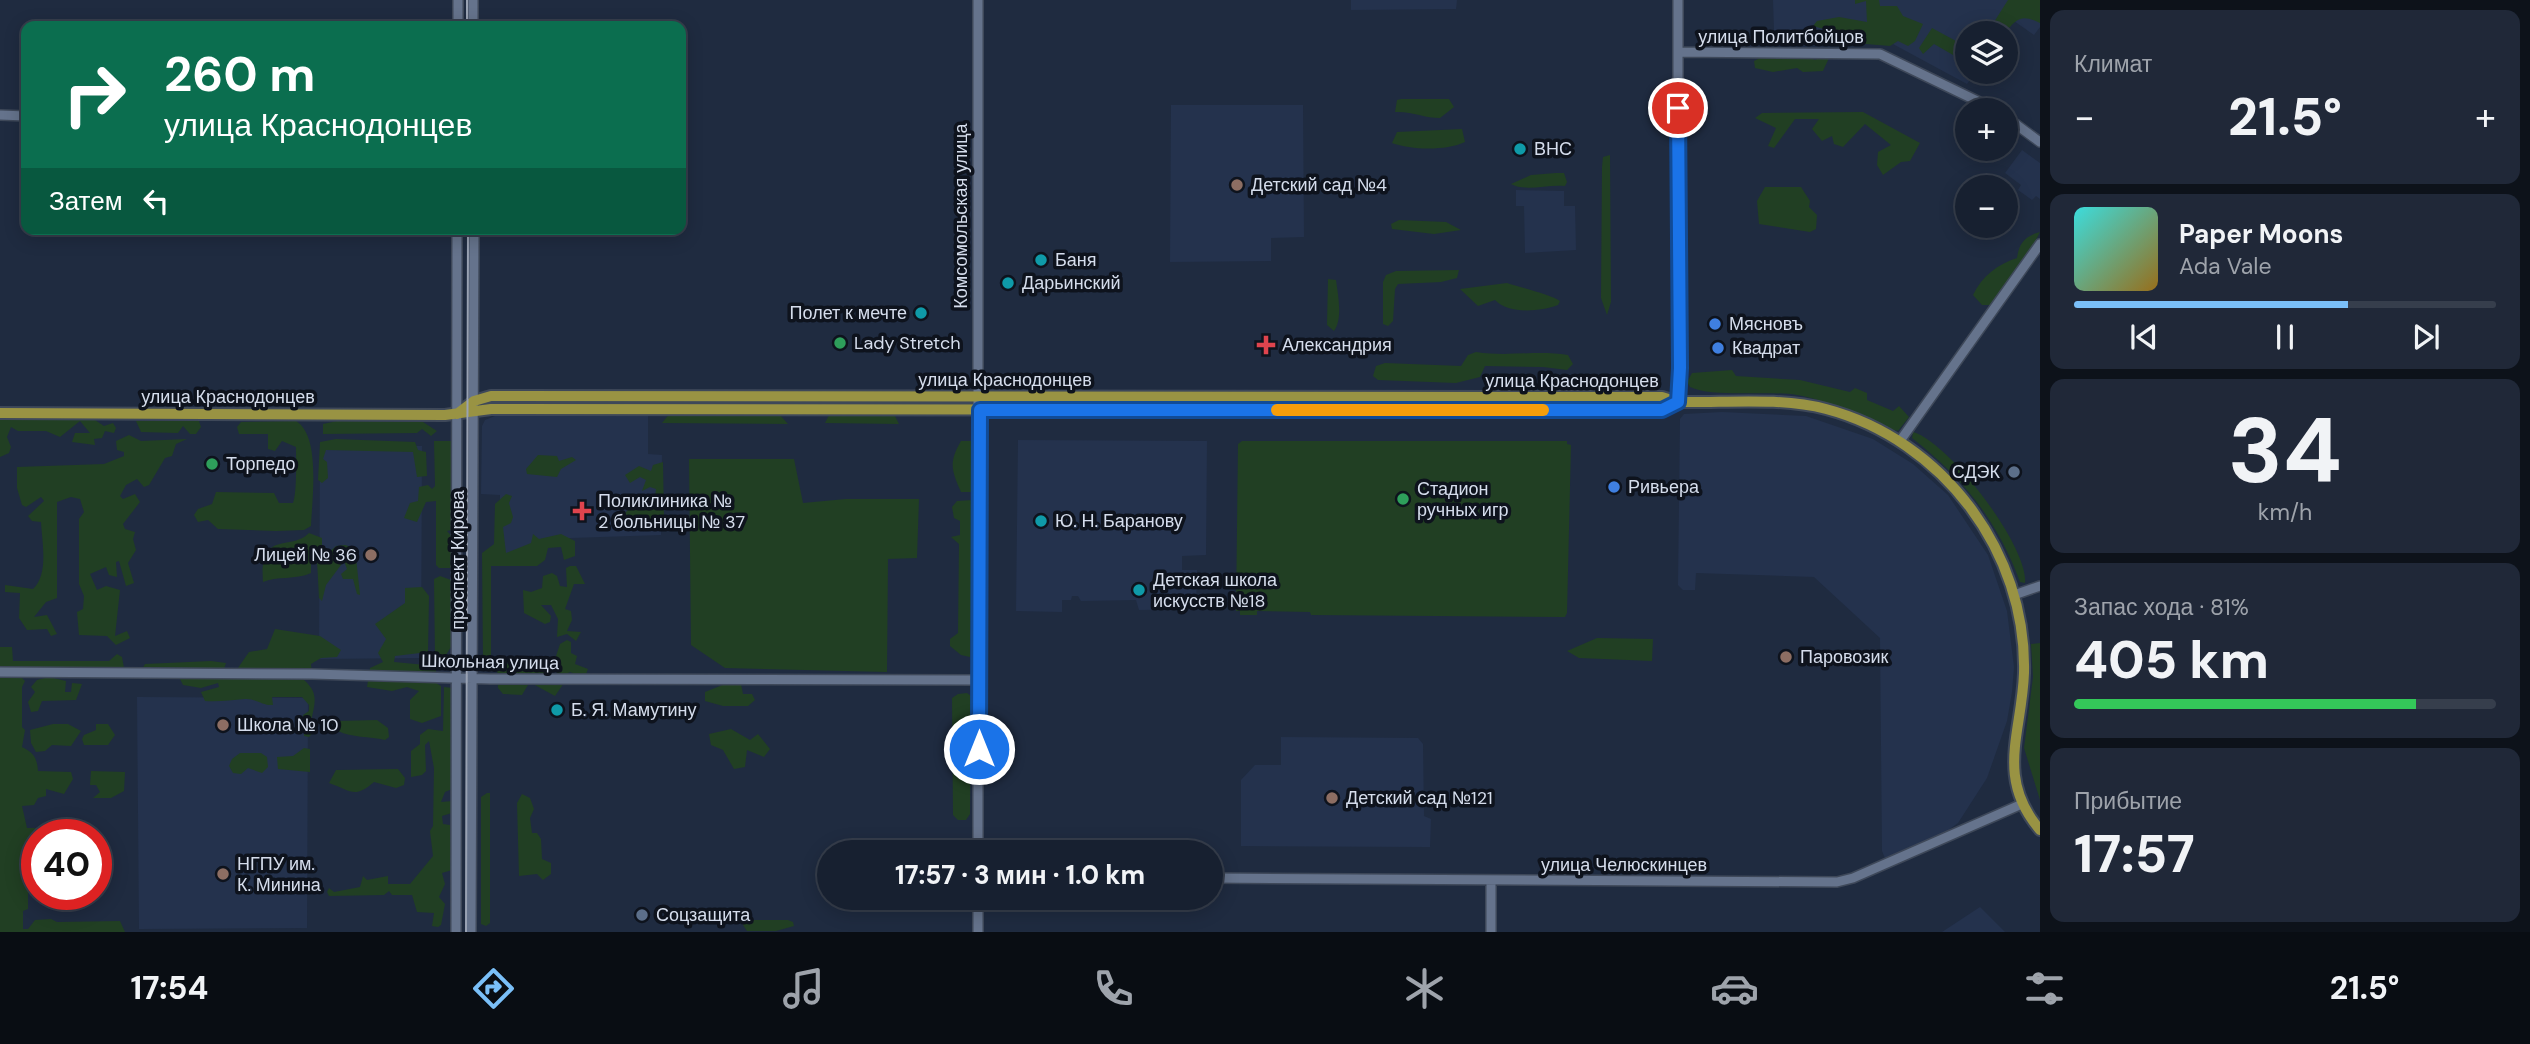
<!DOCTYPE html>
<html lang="ru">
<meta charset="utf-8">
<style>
:root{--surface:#172030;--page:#202838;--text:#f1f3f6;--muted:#9ea3ab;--line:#363e4c;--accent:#7abff8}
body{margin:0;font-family:"DM Sans",sans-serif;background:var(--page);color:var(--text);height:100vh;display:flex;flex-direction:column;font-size:26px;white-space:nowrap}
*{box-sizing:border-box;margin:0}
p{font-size:23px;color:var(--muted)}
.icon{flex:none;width:38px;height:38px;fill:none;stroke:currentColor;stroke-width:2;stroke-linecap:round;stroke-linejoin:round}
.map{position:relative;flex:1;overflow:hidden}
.panel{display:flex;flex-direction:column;gap:10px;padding:10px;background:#0d121a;width:490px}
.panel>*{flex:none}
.guide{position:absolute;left:21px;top:21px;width:665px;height:214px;border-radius:14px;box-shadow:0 4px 18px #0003,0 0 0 2px var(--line);background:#0b6e4f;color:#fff;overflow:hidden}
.buttons{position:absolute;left:1955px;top:21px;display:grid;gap:14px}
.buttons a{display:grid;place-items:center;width:63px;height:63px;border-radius:50%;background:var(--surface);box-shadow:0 4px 18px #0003,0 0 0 2px var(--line);font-size:35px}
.speed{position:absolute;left:21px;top:819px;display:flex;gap:14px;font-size:35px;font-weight:700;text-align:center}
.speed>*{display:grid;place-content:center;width:91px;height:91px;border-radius:50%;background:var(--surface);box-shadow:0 4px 18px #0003,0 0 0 2px var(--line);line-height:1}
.speed .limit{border:10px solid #d22;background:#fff;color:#111}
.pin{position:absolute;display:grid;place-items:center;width:60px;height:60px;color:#fff;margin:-30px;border:4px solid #fff;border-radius:50%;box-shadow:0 2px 7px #0007}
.me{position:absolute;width:77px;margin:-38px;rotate:0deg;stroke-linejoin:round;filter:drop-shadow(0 0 5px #0008)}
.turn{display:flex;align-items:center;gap:24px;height:147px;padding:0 28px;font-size:32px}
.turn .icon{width:91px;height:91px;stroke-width:2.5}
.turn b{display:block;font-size:49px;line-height:60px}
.then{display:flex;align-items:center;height:66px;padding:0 28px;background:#0003;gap:14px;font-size:26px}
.big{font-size:52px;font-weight:800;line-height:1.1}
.panel .tile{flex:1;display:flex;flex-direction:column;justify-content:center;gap:10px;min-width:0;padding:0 24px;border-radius:14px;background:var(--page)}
.panel .dial{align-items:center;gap:0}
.dial b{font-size:91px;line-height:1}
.song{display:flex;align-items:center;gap:21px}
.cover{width:84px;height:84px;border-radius:10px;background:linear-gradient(135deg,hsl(180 70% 55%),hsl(40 70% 35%))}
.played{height:7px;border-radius:4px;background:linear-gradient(90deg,var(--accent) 65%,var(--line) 65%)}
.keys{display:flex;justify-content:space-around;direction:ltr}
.heat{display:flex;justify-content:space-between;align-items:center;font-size:38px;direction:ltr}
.charge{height:10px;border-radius:5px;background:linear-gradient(90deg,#34c759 81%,var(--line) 0)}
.trip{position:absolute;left:817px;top:840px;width:406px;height:70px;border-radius:35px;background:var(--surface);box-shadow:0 4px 18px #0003,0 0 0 2px var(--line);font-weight:800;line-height:70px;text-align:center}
.tab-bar{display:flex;height:112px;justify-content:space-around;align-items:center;background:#090d13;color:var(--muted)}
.tab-bar .icon{width:49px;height:49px}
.tab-bar .current{color:var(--accent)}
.tab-bar b{font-size:32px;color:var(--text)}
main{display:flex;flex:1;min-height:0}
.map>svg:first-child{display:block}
.built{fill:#24324d}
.green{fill:#213f23}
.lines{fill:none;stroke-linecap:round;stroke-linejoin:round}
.minor-casing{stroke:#3e4859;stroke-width:12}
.major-casing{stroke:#3e4859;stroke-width:14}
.minor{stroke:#65738c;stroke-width:9}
.major{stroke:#999343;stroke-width:10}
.tram{stroke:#99a2b3;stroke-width:2}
.route-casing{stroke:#114b97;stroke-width:18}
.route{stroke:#1a73e8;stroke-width:12}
.slow{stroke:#f59e0b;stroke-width:12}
.culture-dot{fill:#0f9aa8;stroke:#0e131d;stroke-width:2.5}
.education-dot{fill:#8d6e63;stroke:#0e131d;stroke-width:2.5}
.shop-dot{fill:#3f7fe0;stroke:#0e131d;stroke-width:2.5}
.leisure-dot{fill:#2e9e5b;stroke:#0e131d;stroke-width:2.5}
.health-dot{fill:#e0444e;stroke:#0e131d;stroke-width:2.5}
.service-dot{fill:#5c6f8a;stroke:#0e131d;stroke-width:2.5}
.labels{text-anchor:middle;stroke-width:7;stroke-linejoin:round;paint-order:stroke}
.street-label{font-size:18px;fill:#d5ddec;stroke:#0e131d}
.poi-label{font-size:18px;fill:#d5ddec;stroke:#0e131d;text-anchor:start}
</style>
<main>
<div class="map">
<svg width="2040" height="932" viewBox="0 0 2040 932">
<rect width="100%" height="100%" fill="#1f2b40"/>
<path class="built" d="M1351,0h106l-1,9 -105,1z
M1773,0h267v27l-6,8 -20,-14 -9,12h-38v39h9l-9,12 -100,-54h-93z
M1171,105h132l1,132 -33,1v23l-101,1z
M2022,150l18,13v36l-4,-3 -4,4 -14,-10 3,-5 -16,-12z
M1516,190l48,1v15h11l1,44 -51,3 -1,-47h-8z
M1722,412l84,4 67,23 40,25 35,31 40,60 19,56 7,56 -2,25 -5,29 -20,57 -29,45 -15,11 -58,24 -3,-7 -2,-213 -66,-61 -118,-4 -1,17h-12l-5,-5 2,-166 4,-5z
M648,415v39l14,1 -1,80 -120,4 -1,15 -41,-1 1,-58 -19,-1 1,-68 3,-6 10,-4z
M1018,440l189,1 -1,114 -24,1v14h15l-1,39 -57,1 -3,-10 -55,1 -3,-5h-6l-1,4h-9v12l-46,-1z
M320,444l102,2 -1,212 -102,1z
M137,697l171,1 -1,230 -168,1z
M1281,737l137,1 5,6 1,72 7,3 -1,28 -189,-1v-66l14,-15h26z
M1980,907l25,25h-63z"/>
<path class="green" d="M1855,0h24l1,6h17l6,10 20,8 -8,17 -7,5 -10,-5 -8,5 -48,-4 -4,-9 -25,-7 4,-5 22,-4 28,5 -1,-21 -11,3z
M2008,0h32v23c-18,-9 -23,-5 -35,10h-18z
M1932,28l35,19v16l-33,-19 -11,10 -4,-6z
M1803,53l12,7 10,-6 4,4 -6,13 -20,1 -6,-4 -24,4 -18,-4 -1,-7 12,-6z
M1401,99h48l5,8 -14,11c-16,0 -28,-7 -45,-6l2,-12z
M1863,112l57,31 -10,18 -9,1 -18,13 -6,-10 1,-13 13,-7 -26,-21 -22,23 -9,-3 -2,-8 -10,5 -10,-12 7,-10h-24l-21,29 -6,-2 8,-18 -21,-10 7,-5z
M1462,129l3,13c-19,9 -54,8 -73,1l5,-11z
M1610,155l1,147 -4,13 -6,-17 1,-131 1,-10z
M1556,173h8l3,9 -2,4c-17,-2 -40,6 -54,-2l20,-9z
M1765,187h36l9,14 -1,6 8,8 -1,14 -6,3 -51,-8 -2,-23z
M1399,220l47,2 15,8 -27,4 -42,-5 -1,-5z
M2040,232l-13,25 -35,48h-10l-9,-10c9,-19 25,-31 44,-37 2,-15 8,-22 23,-26z
M1459,270l-2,8 -16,4 -43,2 -3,5 -2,32 -5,5 -5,-2v-42l3,-7 10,-4z
M1328,279l8,1c2,15 7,39 -2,51l-7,-6z
M1507,283c12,4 45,12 53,18l-2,4c-19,7 -50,9 -63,-5l-17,6 -18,-17z
M1476,352c31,5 61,-2 92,3l5,9 -6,6 -24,-3 -58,-1 -5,11 -24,6 -78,-3 -5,-4 3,-10 9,-3 76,3 7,-11z
M1732,370l4,6 64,4 50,12 5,-4 12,5v7l26,11 6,-5 10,11 -11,14c-35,-8 -63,-30 -101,-36 -30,-5 -84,3 -107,-8l-3,-5 5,-9z
M670,413l110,2 8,9 -126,-1z
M829,415l66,1 4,8 -74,-1z
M0,417l92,1 12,8 9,-3 3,5 -2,5 -9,-2 -3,7 -8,1 1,6 -23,-3 3,-9h15l-10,-12 -20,16 -14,-6h-28l-7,-4 -4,10 4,10 -2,6 -9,4z
M136,421h63l2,6 -5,7h-6l-7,-8 -5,7 -37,-1z
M296,421c25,15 16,77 15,105l-7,4 -28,1 -58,-2 -10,-9 -10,2 -4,-7 4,-6 14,-5 4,-12 58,1 5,10h14c4,-11 3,-42 3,-56l-14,-6 -7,10 -7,-2v-15h-29l-2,-7 4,-5z
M337,421l86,1 14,9 -6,5 -9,-7 -5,4 -94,1v-10z
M1913,432c35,9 116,115 112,151l-5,-1c-22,-61 -58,-105 -108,-144z
M129,435l12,6 46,-2 -11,5 -4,12 -7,2 -16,27 -5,2 -7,-8 -11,6 -6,11 3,3 12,-5 5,8 -17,22 2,5 10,3 -2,7 3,11 -8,13 6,20 -8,3 -7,-25 -3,1 1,15 -8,-2 -3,-8 -16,7 7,16 9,-4 14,4 -5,46 12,-5 3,7 -14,7 -9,-9 -28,-1 -2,-23 6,-3 1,-13 -5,-12v-65l5,-7 -4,-13 -9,-2 -14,5v96l-11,4 -12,15 13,-2 10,19 -6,2 -4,-7 -20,1 -8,-12 1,-25 -15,-1v-7l28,4c16,-15 9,-47 8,-67l-9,-1 -4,-5 16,-15 -3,-4 -15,10 -4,-2 -5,-17v-21l87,-3 20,-8v-4l-7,-2 -1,-9z
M336,439l79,3 3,8 8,2 1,24 -10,1 -4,-25 -87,-2 -3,9 4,3 1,16 -6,5 -4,-3 2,-38z
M434,441h17v89l-4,1 6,7 -2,30h-12l-3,-3v-64l-10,1 -9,20 -13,-4 6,-15 8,-2 1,-14 9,-2 4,4 3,-3z
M961,441h11v51h-11c-9,-21 -13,-29 0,-51z
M1242,441h325v3l4,1 -4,168 -2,4 -254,-2 -1,-3 -53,-1v4h-17v-4h-4l2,-167z
M538,455l19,1 2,5 13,-4 4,3 -15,9 -4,8 -30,-3 -1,-5z
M689,459h105l9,44 43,-4h73l-2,59 -29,1 -1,113 -162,-4 -34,-23z
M663,462l1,57 -34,4 -5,-10 4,-4 25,-4 2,-16 -6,-2 -8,4 4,-11 -6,-3 -10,6 -5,-8 14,-9 12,5 2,-6z
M506,494l6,2 -3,7 4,14 -2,6 -8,4 3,26 25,-10 2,-9 6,5 22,-5 14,7v15l-11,4 -3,-13 -13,1 -3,12 -8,6h-46v97l-5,2 -3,-3 -1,-109 12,-9 1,-40z
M973,500l-3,157 -9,-2 -11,-9v-7l8,-6 1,-89 -8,-7 9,-2v-14l-6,-3 -2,-11 5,-6z
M309,533l13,5v10l-11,6v19c-15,7 -35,3 -48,9 -4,-53 27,-30 46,-49z
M345,545l10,3 5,47 -3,-1 -4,-15h-10l-2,-5 6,-5 -3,-8 -18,24 -4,16 -3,-3 -2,-38 2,-5h7l10,-9z
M570,566h6l9,18h-11l-9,25 6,2 1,9 -5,11 14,1 -5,9 -9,-7 -10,3 1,-18 -7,-14h-10l10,11 -1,6 -5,2 -21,-11 -1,-23 8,2 11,-4 1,-12 9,-3 5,3 3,10 7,1 -1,-19z
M440,576l11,4v67l-9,14 -4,1 -3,-3 -1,-80z
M422,587l7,9 -1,56 -33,4 -1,6 42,4v17l5,3v30l-19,7 -12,-4v-19l9,-9 -12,-4 -15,4 -25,-4 3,-19 13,-6 -5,-9 8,-14 -11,-15 30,-21v-15z
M275,629l45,7 21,14 -4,7 -16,1 -10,6 1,10 -8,6c15,13 11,23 7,41l5,8 -7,8 -5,-1 -1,-21 6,-4v-6l-7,-8h-30l1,8c-10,1 -18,-7 -28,-6 -14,1 -26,3 -40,2l-4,-9 18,-5 -1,-4 -17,5 -18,-3 -5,-10h55l16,-23 18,-3z
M1597,638l56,1 -1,22 -73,-3 -12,-7z
M567,640l4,2v11l6,3 -2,8 13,5 -6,15h-7l6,-8 -11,-4 -6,3v8l-9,13 -22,-12 -5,1 -6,10 -19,-1 -5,-6 -1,-21c13,-7 41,-7 53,3l-7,11 4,3 13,-15 -4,-13 4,-12z
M2040,643v157l-16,-52 9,-71 -2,-33z
M0,647h12l1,14h96l8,-7 5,3 2,11 -124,3z
M211,661l15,2 -2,6 -49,8h-30l-3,-8 3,-5z
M0,677h21l4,4 -3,6v40l3,3 -3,17c12,6 15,11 16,24l33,1 2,7 -9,15 -18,-5v7l-8,2 -4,7 -12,1 5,22h25v7h-15v9l-10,1 4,35h6v11l-9,2v16l-5,2v18h5l7,-9 16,-1 6,3 63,-1 5,11h-125z
M49,677l17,4 -1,11h6l1,-9 10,1 -6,16 -34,1 -4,10 -7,1 -3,-10 7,-10 -4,-5 6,-7z
M725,684h16l2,10h9l3,6 -7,6h-25l-18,-5v-9z
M444,687l9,1 -1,101 -7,3 -4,10 12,-1 2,11 -13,4 1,8 7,1 2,45 -10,3 3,11 -6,13 6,7 -4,21 -3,2 -6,-1 2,-13 -17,-1 -5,-17h-20l-3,-4 -5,4 -55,1 -2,-4 2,-4 5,4 26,-5 3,-11 4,4 21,-4v8h22l23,-28 -3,-25 3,-5 1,-58 -5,-27 -4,4 1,26 -4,4 -11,2v-26l9,-7v-9l8,-6 15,2z
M967,693l4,3 -1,118 -4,6h-8l-5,-5 -1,-117 6,-4z
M377,720l11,8 1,9 -4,3c-16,-4 -33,-2 -47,-9l-1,-10z
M53,724h15l13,7 -10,15 -19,-1 -7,6 -9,1 -5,-9 -1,-13z
M96,724h12l7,11 -7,10h-24l-2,-6 2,-4 12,-5z
M731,729l19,11 8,-6 12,15 -6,8 -17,-7 -2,17 -11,2 -11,-19 -12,-5 -2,-11z
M304,748l6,1v23l-32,-3 -1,-12 16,-1z
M240,753h21l6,4 1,10 -6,6 -14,-5 -7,6 -8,-1 -4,-7 3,-7z
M398,769l7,9 -1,7 -8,3 -22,-6c-20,17 -22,9 -45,1l7,-13z
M91,771l34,1 -1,19 -13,7h-18l7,-6 -4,-7h-6z
M487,793h3v130l-4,3 -5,-2v-127z
M522,794l8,4 4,11 -4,9 2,15h5l4,6 1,20 9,4v11l-8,6 -6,-6 -18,2 -2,-73z
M745,920h43l5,2 1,4 -18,5h-29l-4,-6z"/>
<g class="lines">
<g class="minor-casing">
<path id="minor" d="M473,0v26
M978,0v852
M458,26v-26
M1678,52l202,2 116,56
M0,115l26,1
M2006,117l34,25
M1678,402v-402
M1900,441l140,-197
M2014,595l26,-9
M0,672l312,2 178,5 489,1
M1211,878l626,4 16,-4 169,-74
M456,932l1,-703
M471,932l3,-703
M978,932v-34
M1491,932v-52"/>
</g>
<g class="major-casing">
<path id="major" d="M0,413l445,2 46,-6 1171,1 16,-8
M457,414l17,-13 17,-5 1171,1 16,5c48,1 101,-5 148,7 117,31 201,143 198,264 -2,60 -29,104 16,157"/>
</g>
<use href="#minor" class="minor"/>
<use href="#major" class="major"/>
<path class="tram" d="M467,0v26
M466,932l2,-703"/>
</g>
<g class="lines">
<g class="route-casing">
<path id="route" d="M979,749l1,-339h682l16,-8 2,-34 -2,-260"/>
</g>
<use href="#route" class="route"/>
<path class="slow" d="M1277,410h266"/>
</g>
<g class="culture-dot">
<circle cx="1520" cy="149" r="7"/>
<circle cx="1041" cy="260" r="7"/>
<circle cx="1008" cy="283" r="7"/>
<circle cx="921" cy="313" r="7"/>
<circle cx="1041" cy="521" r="7"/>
<circle cx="1139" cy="590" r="7"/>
<circle cx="557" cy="710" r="7"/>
</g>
<g class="education-dot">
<circle cx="1237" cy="185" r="7"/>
<circle cx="371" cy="555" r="7"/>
<circle cx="1786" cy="657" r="7"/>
<circle cx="223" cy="725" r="7"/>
<circle cx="1332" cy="798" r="7"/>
<circle cx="223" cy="874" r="7"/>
</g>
<g class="shop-dot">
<circle cx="1715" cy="324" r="7"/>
<circle cx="1718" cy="348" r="7"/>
<circle cx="1614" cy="487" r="7"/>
</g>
<g class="leisure-dot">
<circle cx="840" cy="343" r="7"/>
<circle cx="212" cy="464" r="7"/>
<circle cx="1403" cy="499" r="7"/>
</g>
<g class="health-dot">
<path d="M1262.5 334.5h7v7h7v7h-7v7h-7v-7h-7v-7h7z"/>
<path d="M578.5 500.5h7v7h7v7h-7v7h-7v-7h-7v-7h7z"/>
</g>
<g class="service-dot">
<circle cx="2014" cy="472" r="7"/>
<circle cx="642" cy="915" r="7"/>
</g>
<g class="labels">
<g class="street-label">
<text x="1781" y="43">улица Политбойцов</text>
<text transform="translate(961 216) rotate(-90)" y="6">Комсомольская улица</text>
<text x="1005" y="386">улица Краснодонцев</text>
<text x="1572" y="387">улица Краснодонцев</text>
<text x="228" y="403">улица Краснодонцев</text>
<text transform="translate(458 560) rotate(-90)" y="6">проспект Кирова</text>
<text transform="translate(490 662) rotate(1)" y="6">Школьная улица</text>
<text x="1624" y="871">улица Челюскинцев</text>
</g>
<g class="poi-label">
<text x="1534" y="155">ВНС</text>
<text x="1251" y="191">Детский сад №4</text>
<text x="1055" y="266">Баня</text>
<text x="1022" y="289">Дарьинский</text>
<text x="907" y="319" text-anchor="end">Полет к мечте</text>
<text x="1729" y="330">Мясновъ</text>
<text x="854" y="349">Lady Stretch</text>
<text x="1282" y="351">Александрия</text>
<text x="1732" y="354">Квадрат</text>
<text x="226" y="470">Торпедо</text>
<text x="2000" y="478" text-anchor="end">СДЭК</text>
<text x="1628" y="493">Ривьера</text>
<text x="1417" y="495">Стадион<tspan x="1417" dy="21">ручных игр</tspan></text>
<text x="598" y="507">Поликлиника №<tspan x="598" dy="21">2 больницы № 37</tspan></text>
<text x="1055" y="527">Ю. Н. Баранову</text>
<text x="357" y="561" text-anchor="end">Лицей № 36</text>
<text x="1153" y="586">Детская школа<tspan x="1153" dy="21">искусств №18</tspan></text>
<text x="1800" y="663">Паровозик</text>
<text x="571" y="716">Б. Я. Мамутину</text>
<text x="237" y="731">Школа № 10</text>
<text x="1346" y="804">Детский сад №121</text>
<text x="237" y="870">НГПУ им.<tspan x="237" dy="21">К. Минина</tspan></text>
<text x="656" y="921">Соцзащита</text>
</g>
</g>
</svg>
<div class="buttons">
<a><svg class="icon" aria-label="layers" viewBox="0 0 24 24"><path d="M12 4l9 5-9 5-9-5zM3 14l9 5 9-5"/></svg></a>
<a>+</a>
<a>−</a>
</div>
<div class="speed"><div class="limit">40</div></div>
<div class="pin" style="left:1678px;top:108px;background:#d93025"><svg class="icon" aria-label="arrive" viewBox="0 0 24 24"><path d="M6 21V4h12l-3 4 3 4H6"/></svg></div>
<svg class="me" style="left:979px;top:749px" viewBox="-20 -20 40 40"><circle r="17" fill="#1a73e8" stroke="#fff" stroke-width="3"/><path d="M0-11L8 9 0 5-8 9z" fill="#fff"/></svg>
<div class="trip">17:57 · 3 мин · 1.0 km</div>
<div class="guide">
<div class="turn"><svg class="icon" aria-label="right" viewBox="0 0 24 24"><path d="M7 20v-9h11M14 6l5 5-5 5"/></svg><div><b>260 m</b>улица Краснодонцев</div></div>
<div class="then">Затем<svg class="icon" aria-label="left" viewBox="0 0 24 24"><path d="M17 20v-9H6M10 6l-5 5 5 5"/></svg></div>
</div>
</div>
<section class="panel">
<div class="tile"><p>Климат</p>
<div class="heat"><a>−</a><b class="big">21.5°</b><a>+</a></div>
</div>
<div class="tile">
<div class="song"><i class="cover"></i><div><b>Paper Moons</b><p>Ada Vale</p></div></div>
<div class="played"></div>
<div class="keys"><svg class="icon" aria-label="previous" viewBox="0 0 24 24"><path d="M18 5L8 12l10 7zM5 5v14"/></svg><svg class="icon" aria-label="pause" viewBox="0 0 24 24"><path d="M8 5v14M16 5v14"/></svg><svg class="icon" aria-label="next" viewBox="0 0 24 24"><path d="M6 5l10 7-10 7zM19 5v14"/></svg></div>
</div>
<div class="tile dial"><b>34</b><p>km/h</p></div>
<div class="tile"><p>Запас хода · 81%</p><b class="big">405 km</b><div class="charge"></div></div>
<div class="tile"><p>Прибытие</p><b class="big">17:57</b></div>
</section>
</main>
<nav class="tab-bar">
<b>17:54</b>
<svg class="icon current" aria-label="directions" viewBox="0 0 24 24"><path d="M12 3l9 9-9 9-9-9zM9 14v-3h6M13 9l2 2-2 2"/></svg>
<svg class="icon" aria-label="music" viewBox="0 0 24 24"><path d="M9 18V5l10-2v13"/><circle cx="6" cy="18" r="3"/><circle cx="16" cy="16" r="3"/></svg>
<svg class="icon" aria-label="phone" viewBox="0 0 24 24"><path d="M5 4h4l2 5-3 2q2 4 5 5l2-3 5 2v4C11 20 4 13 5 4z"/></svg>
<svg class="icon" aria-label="climate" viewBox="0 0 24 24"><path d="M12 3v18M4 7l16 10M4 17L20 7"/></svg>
<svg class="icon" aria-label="car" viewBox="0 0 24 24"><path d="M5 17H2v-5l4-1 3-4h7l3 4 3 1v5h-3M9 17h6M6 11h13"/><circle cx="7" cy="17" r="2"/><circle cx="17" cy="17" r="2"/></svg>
<svg class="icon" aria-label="filters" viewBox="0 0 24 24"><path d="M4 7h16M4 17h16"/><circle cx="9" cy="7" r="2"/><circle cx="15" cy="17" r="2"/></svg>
<b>21.5°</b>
</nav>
